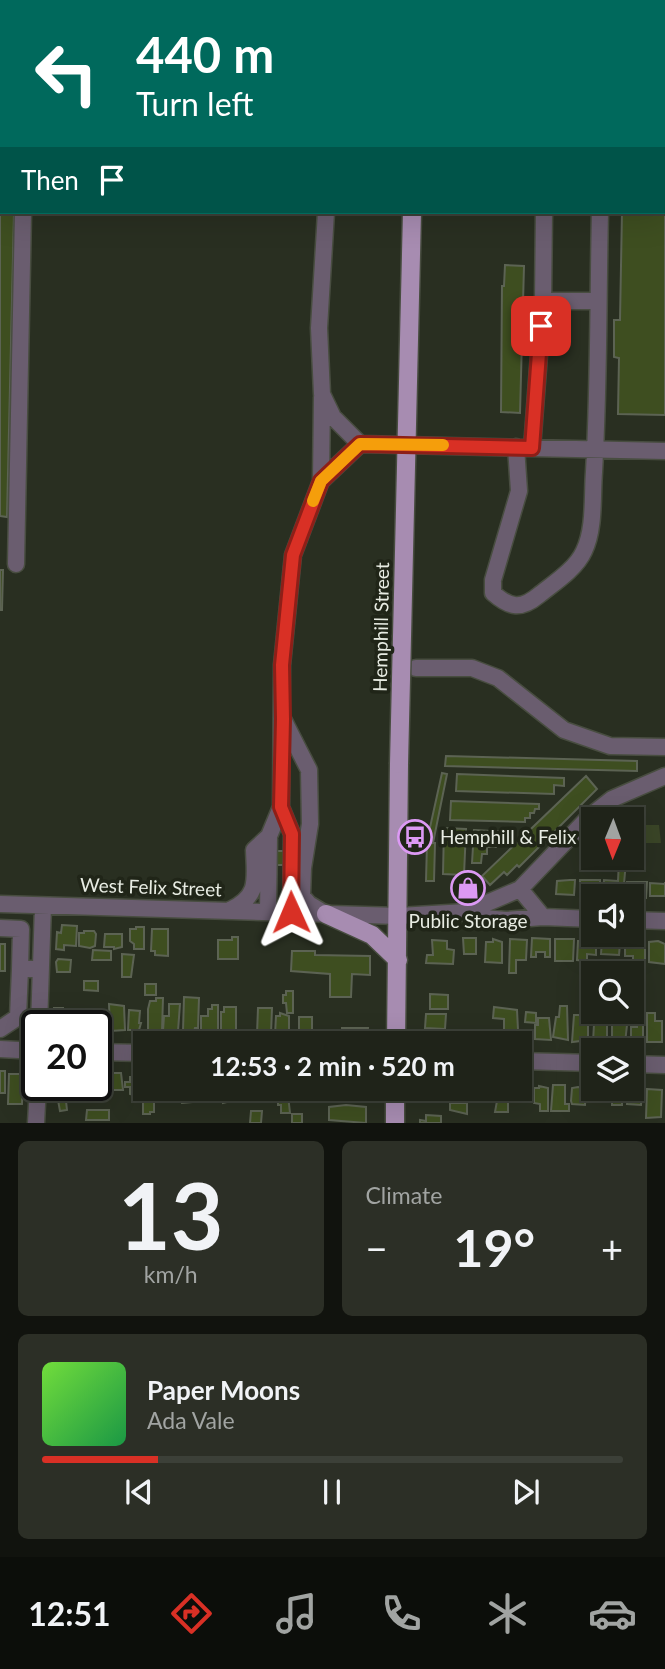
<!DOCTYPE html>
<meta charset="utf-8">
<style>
:root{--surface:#1f2319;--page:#2c2f26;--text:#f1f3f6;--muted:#a1a4a2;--line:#3c4038;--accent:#d93025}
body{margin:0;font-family:Lato,sans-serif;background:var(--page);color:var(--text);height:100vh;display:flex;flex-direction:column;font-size:26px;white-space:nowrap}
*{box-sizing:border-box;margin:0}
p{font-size:23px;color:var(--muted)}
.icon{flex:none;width:38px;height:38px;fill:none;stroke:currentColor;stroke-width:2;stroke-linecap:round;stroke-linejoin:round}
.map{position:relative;height:1123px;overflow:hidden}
.details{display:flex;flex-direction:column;gap:18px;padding:18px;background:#11130e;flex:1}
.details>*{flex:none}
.hud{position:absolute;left:0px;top:0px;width:665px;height:214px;box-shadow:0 7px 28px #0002,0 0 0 2px var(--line);background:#00695c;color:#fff;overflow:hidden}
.needle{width:46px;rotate:181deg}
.tools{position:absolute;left:581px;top:807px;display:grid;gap:14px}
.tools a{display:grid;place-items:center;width:63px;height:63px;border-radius:0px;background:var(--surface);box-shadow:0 7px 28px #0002,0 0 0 2px var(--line);font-size:35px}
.speed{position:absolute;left:21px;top:1010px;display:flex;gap:14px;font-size:35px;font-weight:700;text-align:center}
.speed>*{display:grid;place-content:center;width:91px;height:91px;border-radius:50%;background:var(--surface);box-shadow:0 7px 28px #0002,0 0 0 2px var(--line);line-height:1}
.speed .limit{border:4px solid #111;border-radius:10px;background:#fff;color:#111}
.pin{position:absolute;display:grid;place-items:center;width:60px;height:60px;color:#fff;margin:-30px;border-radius:14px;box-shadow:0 4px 10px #0006}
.me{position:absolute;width:77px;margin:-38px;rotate:359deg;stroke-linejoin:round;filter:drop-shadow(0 0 5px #0008)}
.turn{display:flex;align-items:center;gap:24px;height:147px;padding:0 21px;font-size:32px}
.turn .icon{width:91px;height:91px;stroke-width:2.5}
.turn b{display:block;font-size:49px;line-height:60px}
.then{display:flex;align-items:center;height:66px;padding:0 21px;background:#0003;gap:14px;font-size:26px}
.big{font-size:52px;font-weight:700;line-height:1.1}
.details .widget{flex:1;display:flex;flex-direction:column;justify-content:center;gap:10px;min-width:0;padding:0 24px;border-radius:10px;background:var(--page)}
.details .dial{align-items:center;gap:0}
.dial b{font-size:91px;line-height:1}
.song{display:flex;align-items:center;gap:21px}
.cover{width:84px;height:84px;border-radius:10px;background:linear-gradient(135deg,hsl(100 70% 55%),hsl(140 70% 35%))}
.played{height:7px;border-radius:4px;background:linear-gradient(90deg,var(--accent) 20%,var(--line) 20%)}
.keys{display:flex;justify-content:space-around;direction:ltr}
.heat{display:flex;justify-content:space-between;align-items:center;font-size:38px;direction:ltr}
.details .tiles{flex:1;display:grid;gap:18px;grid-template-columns:1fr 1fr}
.widget:last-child{grid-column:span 2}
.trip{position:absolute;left:133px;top:1031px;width:399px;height:70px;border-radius:0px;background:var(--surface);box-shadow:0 7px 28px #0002,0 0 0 2px var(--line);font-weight:700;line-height:70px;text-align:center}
.menu{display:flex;height:112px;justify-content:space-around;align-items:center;background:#0c0e0a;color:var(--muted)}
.menu .icon{width:49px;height:49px}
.menu .selected{color:var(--accent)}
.menu b{font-size:32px;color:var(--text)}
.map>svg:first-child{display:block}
.green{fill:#3a4527}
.building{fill:#3e4e20;stroke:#5c6353;stroke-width:2}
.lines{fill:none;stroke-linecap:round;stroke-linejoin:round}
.minor-casing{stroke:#484d40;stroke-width:19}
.major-casing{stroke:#484d40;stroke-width:21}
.minor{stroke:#6a5d6f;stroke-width:16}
.major{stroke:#a78cb1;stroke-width:18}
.major-bridge-casing{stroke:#484d40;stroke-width:21;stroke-linecap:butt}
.major-bridge{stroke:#a78cb1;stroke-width:18}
.route-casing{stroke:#8d1f18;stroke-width:18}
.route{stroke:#d93025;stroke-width:12}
.slow{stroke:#f59e0b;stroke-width:12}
.labels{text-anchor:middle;stroke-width:7;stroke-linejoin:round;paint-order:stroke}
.street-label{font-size:19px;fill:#e8ece3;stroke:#202518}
.poi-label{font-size:19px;fill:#e8ece3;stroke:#202518;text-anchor:start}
</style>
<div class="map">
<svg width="665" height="1123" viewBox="0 0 665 1123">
<rect width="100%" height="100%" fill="#292f21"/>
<path class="green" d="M640,825h19l2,18h-20z"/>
<path class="building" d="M0,0h18l-16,2v210h12l-7,305 -7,-1z
M626,0h39v415l-47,-1 1,-56 -5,-1v-37h6l2,-108h41v-210z
M505,265l19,1 -4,147 -19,-1 1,-126h2z
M0,570h3l-1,40h-2z
M446,756l191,5v10l-192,-5z
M442,773l5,1 -14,69 -6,-2z
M457,774l107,4v8l-10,-1v9l-98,-3z
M586,776l11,13 -78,78 -2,-2 -10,10 -3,-3 -14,13 -8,-9z
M451,801l88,3v5h-4l-1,4h-4v5h-5v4l-75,-2z
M444,828l22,1 -2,46 -21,-1z
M474,830l37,2v4h-10v7h-4l-1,4h-9v7h-5l-1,9h-9z
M427,843h8l-1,38h-8z
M274,851h13v14h-13z
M619,860l7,1 -3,34 -20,-1 1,-14 14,1z
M481,880l2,8 -26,8 -3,-8z
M570,880h5l-1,15 -18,-1 1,-13z
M580,880h20v16h-7v4l-6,-1 1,-4h-8z
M627,882h20l-1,16 -20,-2z
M665,882v14h-15v-13l15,1z
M62,925l15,1 -1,20 -12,-1v5l-8,-1 1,-17 4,1z
M136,927h8v22h-10v-5l-4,-3v-12h6z
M152,929h16v27l-13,-1v-4h-4z
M84,931h10l2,3 -1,12 -5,2 -11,-2v-13h5z
M105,934h17v13l-8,2v-2h-10z
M232,937h6v22h-20v-19h14z
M463,938h13v16h-12z
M532,938l18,1v18h-5v-5h-9v5h-5z
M493,939l9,3v21l-17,-1 1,-20h7z
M510,939l17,1 -1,20h-10v13h-7z
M555,939h19l-1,22h-18z
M432,940l15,1v8l7,1 -1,14 -27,-1 1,-8h6z
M602,940l15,1v2h3l-1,12 -18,-1z
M578,941h18v14l-9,-1v7l-10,-1z
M625,941h15v2h5v18h-12v-5h-8z
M658,941l7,3v20l-16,-2v-20z
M0,944h5v27h-5z
M93,950l18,1v9h-19z
M292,951h23v4l55,1v19l-18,-1 -1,23h-21v-23l-39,-3z
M122,954l12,1 -3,22h-9z
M58,959l13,1 -1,12h-13l-1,-10z
M84,981h14v10l-14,-1z
M145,984h11v11h-11z
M286,991h7v22h-6l-1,-10h-3v-8h3z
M430,994l18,1v14h-18z
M184,997l15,1 -1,30h-3l-1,3h-11z
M156,998h7l-1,33h-14v-22l2,-8h6z
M109,1004l15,2 1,24 -15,1z
M169,1004h11l-2,27h-15l1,-15h5z
M212,1005h6v27h-17v-16h7v-7h4z
M560,1006h7l1,34 -15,-3 3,-20h3z
M224,1007h12v26h-12v-3h-3v-18h3z
M494,1007l23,3 1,20h-5l-1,2 -8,-2v-11l-11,-1z
M54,1008h9v7h5v11h-12v-4h-2z
M258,1008h14l-1,26h-14z
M129,1010l11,1 -1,12h2l-2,7h-11z
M93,1012h13v19l-13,-5z
M526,1012l10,1v10l-11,-1z
M280,1013l9,3v19h-14l1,-19h4z
M647,1013h8v8h7v21h-15z
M426,1014h20l-1,15 -20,-1z
M574,1015h6v4h8v21l-16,2z
M299,1017h13v17h-13z
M538,1018h11l2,22 -16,-1v-14h3z
M600,1023l7,1v17l-14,1 1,-18z
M637,1024h6v16l-12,1v-14h6z
M612,1025h15l-2,18 -13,-3z
M342,1028h26l-2,15h-20v-3l-4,-1z
M426,1032h23l-1,9 3,2h-26z
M0,1071h5v22h-5z
M96,1073h9l-1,22 -4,-1 -1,8 -8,-1 -1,-16h6z
M112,1073h9l2,17h-14z
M9,1074h14l-1,30h-14z
M133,1074l10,4 -2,19 -11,-3v-7h-5v-5h5v-5h3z
M51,1085h17l1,7h-4l2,18 -7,1 -2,-11h-8z
M70,1085h15l-1,9 -14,-1z
M553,1085h12v19h4v7h-18z
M539,1086l9,2v23h-8v-7l-6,-1v-15h5z
M578,1087l8,2 -1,16 -13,-1 -1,-3 1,-13z
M632,1087l10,3 -1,15 -14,-1 1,-13z
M164,1088h14l-1,10h-13z
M179,1088h16l-3,14 -10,1z
M198,1088h18v13h-18z
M222,1088h14l-1,12 -12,3z
M240,1088h16l-2,13h-14z
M274,1088h21v7h-7l2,18h-9v-8h-3v-10h-5z
M297,1088h14l-1,13 -14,-1z
M340,1088h24l-7,1v5l-17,-2z
M489,1088h19v24h-13l2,-11h-7z
M609,1089h13v16h-10v-4h-3z
M647,1089l15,1 -1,27 -15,1z
M143,1101h11v11h-4v2h-7z
M450,1103h17v11l-17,-4z
M346,1105l20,2v16l-37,-3v-13z
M87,1110h22v10h-23z
M251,1111h11l-1,12h-11z
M292,1114h10v9h-10z
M426,1115l15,1v7h-21v-3l6,1z"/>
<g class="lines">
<g class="minor-casing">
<path id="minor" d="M489,0v2
M33,2v-2
M550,2v-2
M605,2v-2
M326,212l-7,116 3,66 11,23 27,27 305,7
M543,301h55
M516,447l3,44 -26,89v13c17,15 28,17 46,2 15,-12 37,-26 45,-44 11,-23 8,-54 10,-79 5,-86 4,-173 6,-260
M532,448l11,-147 1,-89
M321,481l1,-84
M16,564l7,-352
M416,668h56l26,10 66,52 46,16 55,1
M284,721l25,49 1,54 -7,44 -1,28 7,8 15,9
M281,807l11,27 -1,78
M520,889l23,28
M0,904l399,12 67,-4 18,6 22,2 37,-3 50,2
M230,910c30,-14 25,-31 24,-60l15,-14
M268,912l1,-76 12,-29 1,-142 11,-110 28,-74 39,-37
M466,912l54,-23 69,-72 23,-18 53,-23
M632,920l33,1
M0,928l21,1 -1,40h21
M39,1026l4,-120
M0,1029l18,-12 2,-48
M0,1049l37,2
M96,1052l49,1
M520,1061l73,2
M632,1064l33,1
M36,1123l2,-38"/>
</g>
<g class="major-casing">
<path id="major" d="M417,2v-2
M326,914l46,21 26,25
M396,1043l3,-279
M395,1123v-35"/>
</g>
<use href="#minor" class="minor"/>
<use href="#major" class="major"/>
<g class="major-bridge-casing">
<path id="major-bridge" d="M399,764l13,-552"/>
</g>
<use href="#major-bridge" class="major-bridge"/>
</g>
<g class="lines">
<g class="route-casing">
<path id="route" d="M291,912l1,-78 -11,-27 2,-88 -1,-54 11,-110 28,-74 39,-37 172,4 9,-122"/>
</g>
<use href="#route" class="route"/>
<path class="slow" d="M313,501l8,-20 39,-37 83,1"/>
</g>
<defs>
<g id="bus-ring" transform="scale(1.75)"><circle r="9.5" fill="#202518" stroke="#dc99f4" stroke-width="1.5"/><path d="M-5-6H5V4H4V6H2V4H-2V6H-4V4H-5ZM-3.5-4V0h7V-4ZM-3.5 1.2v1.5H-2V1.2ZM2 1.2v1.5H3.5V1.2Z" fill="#dc99f4"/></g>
<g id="shop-ring" transform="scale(1.75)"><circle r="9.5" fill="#202518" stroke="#dc99f4" stroke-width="1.5"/><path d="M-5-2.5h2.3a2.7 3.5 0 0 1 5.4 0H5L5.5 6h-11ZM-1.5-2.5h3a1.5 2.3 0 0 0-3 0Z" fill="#dc99f4"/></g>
</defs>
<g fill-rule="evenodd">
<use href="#bus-ring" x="415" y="837"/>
<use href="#shop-ring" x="468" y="888"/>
</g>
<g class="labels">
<g class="street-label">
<text transform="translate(381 627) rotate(-89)" y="7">Hemphill Street</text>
<text transform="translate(151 887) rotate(2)" y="7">West Felix Street</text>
</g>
<g class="poi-label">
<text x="440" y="844">Hemphill &amp; Felix</text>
<text x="468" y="928" text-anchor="middle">Public Storage</text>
</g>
</g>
</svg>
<div class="tools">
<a><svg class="needle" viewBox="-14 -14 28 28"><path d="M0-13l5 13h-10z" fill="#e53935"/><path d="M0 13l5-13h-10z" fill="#a1a4a2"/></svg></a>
<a><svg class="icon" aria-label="sound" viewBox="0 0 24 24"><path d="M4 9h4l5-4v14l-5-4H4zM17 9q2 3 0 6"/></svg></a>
<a><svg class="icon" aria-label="search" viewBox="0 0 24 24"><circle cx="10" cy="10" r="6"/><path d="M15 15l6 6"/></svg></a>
<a><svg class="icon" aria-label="layers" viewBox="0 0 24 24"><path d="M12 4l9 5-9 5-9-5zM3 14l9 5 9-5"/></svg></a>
</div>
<div class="speed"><div class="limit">20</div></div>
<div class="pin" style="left:541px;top:326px;background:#d93025"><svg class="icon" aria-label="arrive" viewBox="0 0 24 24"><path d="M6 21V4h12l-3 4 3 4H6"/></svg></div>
<svg class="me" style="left:291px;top:912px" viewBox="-20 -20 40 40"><path d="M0-17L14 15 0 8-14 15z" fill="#d93025" stroke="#fff" stroke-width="4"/></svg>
<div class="trip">12:53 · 2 min · 520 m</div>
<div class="hud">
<div class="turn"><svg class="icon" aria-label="left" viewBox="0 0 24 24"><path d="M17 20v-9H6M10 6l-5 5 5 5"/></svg><div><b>440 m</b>Turn left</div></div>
<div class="then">Then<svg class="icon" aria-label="arrive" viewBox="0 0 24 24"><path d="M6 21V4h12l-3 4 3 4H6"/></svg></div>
</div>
</div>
<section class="details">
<div class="tiles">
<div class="widget dial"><b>13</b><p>km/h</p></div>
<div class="widget"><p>Climate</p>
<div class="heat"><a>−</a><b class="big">19°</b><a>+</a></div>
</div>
<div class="widget">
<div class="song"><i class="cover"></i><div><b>Paper Moons</b><p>Ada Vale</p></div></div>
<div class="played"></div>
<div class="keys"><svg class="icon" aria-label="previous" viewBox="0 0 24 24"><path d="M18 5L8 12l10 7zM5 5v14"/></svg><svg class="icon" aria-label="pause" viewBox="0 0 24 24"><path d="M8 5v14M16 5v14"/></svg><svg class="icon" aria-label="next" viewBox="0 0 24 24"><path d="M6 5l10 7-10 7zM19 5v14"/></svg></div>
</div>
</div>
</section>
<nav class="menu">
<b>12:51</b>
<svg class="icon selected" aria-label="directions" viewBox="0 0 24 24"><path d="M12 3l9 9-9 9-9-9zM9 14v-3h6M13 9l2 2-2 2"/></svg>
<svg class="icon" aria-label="music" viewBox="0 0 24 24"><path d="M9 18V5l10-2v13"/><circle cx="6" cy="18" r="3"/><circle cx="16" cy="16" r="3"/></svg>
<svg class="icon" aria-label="phone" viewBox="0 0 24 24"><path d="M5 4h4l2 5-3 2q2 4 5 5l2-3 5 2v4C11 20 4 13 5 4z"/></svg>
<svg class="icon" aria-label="climate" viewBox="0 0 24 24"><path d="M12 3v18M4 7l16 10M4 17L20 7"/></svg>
<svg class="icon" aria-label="car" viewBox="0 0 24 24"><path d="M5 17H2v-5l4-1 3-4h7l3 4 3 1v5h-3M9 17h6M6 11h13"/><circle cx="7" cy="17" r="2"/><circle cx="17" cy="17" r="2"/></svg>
</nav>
